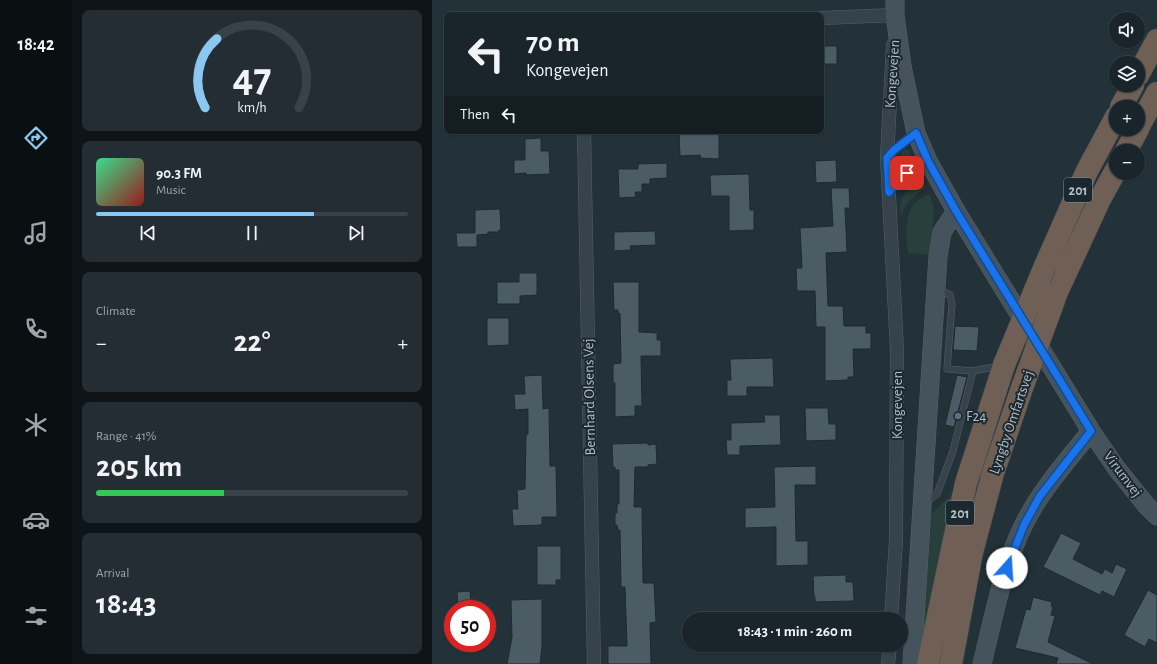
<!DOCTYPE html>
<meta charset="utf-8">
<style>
:root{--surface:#1a252b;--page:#232d33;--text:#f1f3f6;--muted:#9fa5a9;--line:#384247;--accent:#8ac8f2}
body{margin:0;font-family:"Alegreya Sans",sans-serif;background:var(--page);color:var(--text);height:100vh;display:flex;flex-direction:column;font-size:15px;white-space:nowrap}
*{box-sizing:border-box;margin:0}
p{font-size:13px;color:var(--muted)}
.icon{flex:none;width:22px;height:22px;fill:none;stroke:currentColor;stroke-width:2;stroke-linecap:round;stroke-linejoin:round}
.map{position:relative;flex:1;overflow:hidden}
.drawer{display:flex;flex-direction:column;gap:10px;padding:10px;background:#0e1418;width:360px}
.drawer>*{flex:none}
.top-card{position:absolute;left:12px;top:12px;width:380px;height:122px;border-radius:8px;box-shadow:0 1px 3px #0004,0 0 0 1px var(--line);background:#1a252b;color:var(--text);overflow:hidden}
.buttons{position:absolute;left:677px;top:12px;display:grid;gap:8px}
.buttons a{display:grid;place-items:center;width:36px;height:36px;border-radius:50%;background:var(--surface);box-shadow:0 1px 3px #0004,0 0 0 1px var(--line);font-size:20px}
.speed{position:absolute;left:12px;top:600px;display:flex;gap:8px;font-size:20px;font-weight:700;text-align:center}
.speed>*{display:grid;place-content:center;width:52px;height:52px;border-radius:50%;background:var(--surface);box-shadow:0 1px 3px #0004,0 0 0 1px var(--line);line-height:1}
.speed .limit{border:6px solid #d22;background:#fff;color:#111}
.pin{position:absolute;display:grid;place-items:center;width:34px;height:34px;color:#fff;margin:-17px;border-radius:8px;box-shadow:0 2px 6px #0006}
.me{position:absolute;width:44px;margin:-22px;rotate:19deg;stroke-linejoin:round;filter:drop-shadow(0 0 3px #0008)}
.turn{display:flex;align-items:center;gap:14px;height:84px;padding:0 16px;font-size:18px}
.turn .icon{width:52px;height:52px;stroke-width:2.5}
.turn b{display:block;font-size:28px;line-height:34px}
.then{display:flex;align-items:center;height:38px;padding:0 16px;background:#0003;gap:8px;font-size:15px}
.big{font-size:30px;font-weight:700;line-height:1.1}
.drawer .widget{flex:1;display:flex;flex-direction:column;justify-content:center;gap:6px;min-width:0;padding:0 14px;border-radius:8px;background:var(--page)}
.drawer .dial{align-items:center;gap:0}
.dial svg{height:104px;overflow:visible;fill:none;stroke:var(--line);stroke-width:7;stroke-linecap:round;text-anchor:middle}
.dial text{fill:var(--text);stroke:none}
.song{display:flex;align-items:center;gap:12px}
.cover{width:48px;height:48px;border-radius:6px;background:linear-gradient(135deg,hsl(150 70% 55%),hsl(0 70% 35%))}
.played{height:4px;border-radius:2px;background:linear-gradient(90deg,var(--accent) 70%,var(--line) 70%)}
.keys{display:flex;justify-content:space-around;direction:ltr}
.heat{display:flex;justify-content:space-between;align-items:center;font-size:22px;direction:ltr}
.charge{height:6px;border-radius:3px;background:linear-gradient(90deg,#34c759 41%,var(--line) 0)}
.trip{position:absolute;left:250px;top:612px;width:226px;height:40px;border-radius:20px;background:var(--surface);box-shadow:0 1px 3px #0004,0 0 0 1px var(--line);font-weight:700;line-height:40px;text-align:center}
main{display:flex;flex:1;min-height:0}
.dock{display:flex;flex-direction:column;width:72px;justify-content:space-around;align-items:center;background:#0a0f11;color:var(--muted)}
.dock .icon{width:28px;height:28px}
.dock .selected{color:var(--accent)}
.dock b{font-size:18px;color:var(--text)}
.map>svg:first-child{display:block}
.green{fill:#283f3b}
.building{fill:#4c5c65;stroke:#1e2a31}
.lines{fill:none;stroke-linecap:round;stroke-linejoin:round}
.lane-casing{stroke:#556168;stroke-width:7}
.street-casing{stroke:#556168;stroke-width:14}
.secondary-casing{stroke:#556168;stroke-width:19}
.highway-casing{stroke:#424e55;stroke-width:23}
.lane{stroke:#37434a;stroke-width:6}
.street{stroke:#37434a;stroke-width:13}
.secondary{stroke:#45535d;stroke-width:18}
.highway{stroke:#6f5f54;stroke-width:22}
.highway-bridge-casing{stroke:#424e55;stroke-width:23;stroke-linecap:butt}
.highway-bridge{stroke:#6f5f54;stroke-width:22}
.route-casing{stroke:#114b97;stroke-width:10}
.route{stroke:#1a73e8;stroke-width:7}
.service-dot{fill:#5c6f8a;stroke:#1c282f;stroke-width:1.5}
.labels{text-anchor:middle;stroke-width:4;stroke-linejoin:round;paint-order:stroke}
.shield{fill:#1c282f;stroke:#859199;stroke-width:1}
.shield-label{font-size:14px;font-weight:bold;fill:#b2bec6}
.street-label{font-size:15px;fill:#b2bec6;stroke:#1c282f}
.poi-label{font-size:15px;fill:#b2bec6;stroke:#1c282f;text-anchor:start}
</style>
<main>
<nav class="dock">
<b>18:42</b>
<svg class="icon selected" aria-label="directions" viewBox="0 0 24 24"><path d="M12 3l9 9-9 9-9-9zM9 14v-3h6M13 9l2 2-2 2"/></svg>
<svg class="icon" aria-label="music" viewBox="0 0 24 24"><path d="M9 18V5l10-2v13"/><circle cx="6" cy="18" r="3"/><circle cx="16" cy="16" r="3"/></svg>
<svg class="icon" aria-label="phone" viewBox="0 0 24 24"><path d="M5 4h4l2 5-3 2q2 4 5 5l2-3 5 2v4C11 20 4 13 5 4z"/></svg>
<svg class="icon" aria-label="climate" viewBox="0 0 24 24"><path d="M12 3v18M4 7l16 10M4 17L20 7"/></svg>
<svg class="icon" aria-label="car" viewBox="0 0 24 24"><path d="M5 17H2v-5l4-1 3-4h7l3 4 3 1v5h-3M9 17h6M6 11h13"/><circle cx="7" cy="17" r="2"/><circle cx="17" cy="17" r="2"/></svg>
<svg class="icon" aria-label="filters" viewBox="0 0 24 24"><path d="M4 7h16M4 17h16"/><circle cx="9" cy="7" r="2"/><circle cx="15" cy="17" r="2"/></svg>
</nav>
<section class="drawer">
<div class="widget dial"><svg viewBox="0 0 100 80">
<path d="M14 69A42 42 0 1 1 86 69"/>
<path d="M14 69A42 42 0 0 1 23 16" stroke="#8ac8f2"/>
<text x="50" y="56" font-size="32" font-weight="700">47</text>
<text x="50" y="72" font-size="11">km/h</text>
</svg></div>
<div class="widget">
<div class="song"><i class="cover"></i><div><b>90.3 FM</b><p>Music</p></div></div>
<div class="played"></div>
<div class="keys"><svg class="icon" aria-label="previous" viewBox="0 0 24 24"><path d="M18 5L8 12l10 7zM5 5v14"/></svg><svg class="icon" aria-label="pause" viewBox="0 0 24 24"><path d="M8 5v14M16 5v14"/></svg><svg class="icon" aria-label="next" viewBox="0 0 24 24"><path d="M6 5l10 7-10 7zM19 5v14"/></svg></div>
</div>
<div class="widget"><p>Climate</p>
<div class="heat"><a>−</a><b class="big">22°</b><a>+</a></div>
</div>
<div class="widget"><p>Range · 41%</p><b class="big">205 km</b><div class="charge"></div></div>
<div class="widget"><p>Arrival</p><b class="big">18:43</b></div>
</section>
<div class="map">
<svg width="725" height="664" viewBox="0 0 725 664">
<rect width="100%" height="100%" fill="#233139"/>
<path class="green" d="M474,149l3,2 3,8 -1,2 -17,11 -1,-3 9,-17z
M488,184l4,1 2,3c-13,8 -19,14 -26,28 0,-19 2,-25 20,-32z
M497,194l5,13 -3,48 -23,-2c-2,-15 -5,-37 7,-50 4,-4 9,-6 14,-9z
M522,492l-36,172 10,-144 4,-7z"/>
<path class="building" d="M392,46h13v18h-16v-15h3z
M247,131h40v28l-18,-1 -1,-3 -20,1z
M109,138v13h8l1,23 -24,1v-2l-12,1v-14h11v-21z
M404,160l1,22 -21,1 -1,-22z
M235,163v15l-17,1v5h-8v8h-7l1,5 -17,1 -1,-29h20v-5z
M317,174l1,36h4v20l-25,1v-35h-18l-1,-21z
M399,188h18l1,20h-5l2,44 -21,1 2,53h15l1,20h22v7h5v16h-18l1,28h-6v3l-23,1v-54h-9l-1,-36h-18l-1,-23h6l-2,-40 33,-2z
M68,209l1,21h-2v2h-11v2l-11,1v12h-20l-1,-14h19v-23z
M223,231l1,14 -26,1 1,4 -17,1v-19z
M87,273h18v22l-17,1v8h-23v-22h22z
M181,282h26v50l18,1v7h4v16h-20l1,50h-7v10l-20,1v-34h-2v-19l8,-1 -1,-50 -2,1v-4h-4z
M55,318h22v27l-22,1z
M523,326l24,1 -2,24 -24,-1z
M341,358l1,29h-27v9h-20v-16h4l-1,-21z
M110,375l1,34 6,-1 1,58h6l1,51h-15v8l-29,1 -1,-17h6l-1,-19 8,-1 1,-54 2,-1v-25l-13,1 -1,-16h11l-1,-18z
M525,375l10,2 -13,50 -9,-2z
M373,408h23l1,16h7v16l-30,1z
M332,415h16l1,30 -41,1v9h-13l-1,-15h5v-17l34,-1z
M216,443v2l8,-1 1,20 -9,1v2h-13l-1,40h8l1,76h11l2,39 -6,1 1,41h-43v-18h19l-2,-59h-4l-1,-57h-2l-1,-5h-2v-12h2v-9h2v-34h-4v-3l-2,1 -1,-24z
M384,466v19h-21l1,56h12v24l-32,1v-39l-31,1v-20l30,-1 -1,-40z
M629,533l20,10 -8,16 29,15 3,-5 7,4 4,-9 11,5 -13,28 -12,-6 -2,4 -57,-28z
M105,546h24v34h-5v5h-19z
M414,575v7h7l1,19 -39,1v-5h-1l-1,-21z
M716,590l9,5v48l-8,-4 -4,8 -21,-12z
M38,591l1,14 -13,1 -1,-14z
M601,597l19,5 -1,4 2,1 -2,8 4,1 -7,26 45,22h-37l2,-6 -43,-10 11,-39 4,1z
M110,599v47l-2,18h-33l5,-27 -1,-37z"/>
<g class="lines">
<g class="lane-casing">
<path id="lane" d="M457,155l5,-5 21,-16
M458,190l17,-17 19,-11
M507,290l11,5 2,9 -5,65 26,2 26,-5
M493,503l12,-9 16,-43 20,-80"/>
</g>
<g class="street-casing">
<path id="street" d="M389,18l74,-3v8
M152,131l10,533
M459,619l5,-79 1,-189 -10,-194 6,-112
M456,664l2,-19"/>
</g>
<g class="secondary-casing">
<path id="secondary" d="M463,0v15l7,51 14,67 12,28 28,50 135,220 26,38 29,36 11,11
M480,664l26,-408 4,-24 14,-21
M550,664c11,-45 21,-98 42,-140 17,-34 43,-63 67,-93"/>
</g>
<g class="highway-casing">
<path id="highway" d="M706,75l19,-35
M689,107l12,-22
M706,128l19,-35
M694,151l12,-22
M613,266l42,-95 29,-54
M625,292l43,-93 16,-29
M496,664l38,-181 38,-118
M519,664l21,-112 21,-79 30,-88"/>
</g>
<use href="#lane" class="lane"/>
<use href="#street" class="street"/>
<use href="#secondary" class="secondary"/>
<use href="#highway" class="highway"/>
<g class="highway-bridge-casing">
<path id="highway-bridge" d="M572,365l41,-99
M591,385l34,-93"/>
</g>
<use href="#highway-bridge" class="highway-bridge"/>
</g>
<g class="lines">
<g class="route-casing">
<path id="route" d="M475,173l-18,19 -2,-34 7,-8 22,-17 12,28 28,50 135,220 -51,65 -16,29 -17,43"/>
</g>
<use href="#route" class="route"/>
</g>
<circle class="service-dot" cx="526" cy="416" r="4"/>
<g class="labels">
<g class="shield">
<rect x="632" y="178" width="28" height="24" rx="3"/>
<rect x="514" y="501" width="28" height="24" rx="3"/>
</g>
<g class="shield-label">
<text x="646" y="195">201</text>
<text x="528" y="518">201</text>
</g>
<g class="street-label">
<text transform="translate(460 74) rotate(-86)" y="5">Kongevejen</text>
<text transform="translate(157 397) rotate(-91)" y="5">Bernhard Olsens Vej</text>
<text transform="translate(465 405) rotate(-90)" y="5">Kongevejen</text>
<text transform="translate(579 422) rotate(-71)" y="5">Lyngby Omfartsvej</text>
<text transform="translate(691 474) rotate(53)" y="5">Virumvej</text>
</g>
<g class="poi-label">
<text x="534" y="421">F24</text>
</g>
</g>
</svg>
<div class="buttons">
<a><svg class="icon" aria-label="sound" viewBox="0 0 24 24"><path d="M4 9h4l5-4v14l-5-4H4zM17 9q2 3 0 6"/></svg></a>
<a><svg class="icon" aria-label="layers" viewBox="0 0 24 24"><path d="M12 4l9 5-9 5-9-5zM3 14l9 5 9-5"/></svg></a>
<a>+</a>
<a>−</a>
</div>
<div class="speed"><div class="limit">50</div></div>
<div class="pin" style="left:475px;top:173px;background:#d93025"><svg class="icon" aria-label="arrive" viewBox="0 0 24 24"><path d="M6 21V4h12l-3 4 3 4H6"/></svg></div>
<svg class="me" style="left:575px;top:568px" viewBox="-20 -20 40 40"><circle r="19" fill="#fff"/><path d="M0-13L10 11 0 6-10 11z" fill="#1a73e8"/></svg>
<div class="trip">18:43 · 1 min · 260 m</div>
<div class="top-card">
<div class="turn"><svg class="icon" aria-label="left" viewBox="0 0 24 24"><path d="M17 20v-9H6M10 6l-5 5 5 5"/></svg><div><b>70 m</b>Kongevejen</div></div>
<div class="then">Then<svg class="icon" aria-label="left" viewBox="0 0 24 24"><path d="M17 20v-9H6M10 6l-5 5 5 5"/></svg></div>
</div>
</div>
</main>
